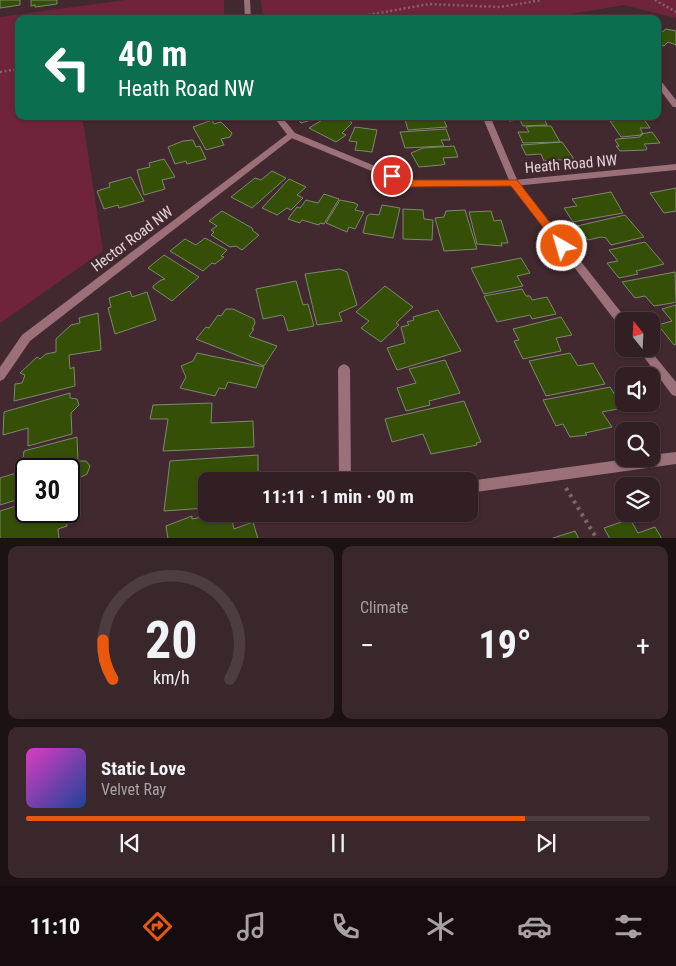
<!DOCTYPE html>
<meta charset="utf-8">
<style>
:root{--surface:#321f23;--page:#3a272b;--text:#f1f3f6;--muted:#a8a2a6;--line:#4d3d41;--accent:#ea580c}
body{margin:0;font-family:"Roboto Condensed",sans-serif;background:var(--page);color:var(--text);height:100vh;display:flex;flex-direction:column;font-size:19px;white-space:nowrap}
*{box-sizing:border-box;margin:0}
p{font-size:16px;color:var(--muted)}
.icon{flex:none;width:28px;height:28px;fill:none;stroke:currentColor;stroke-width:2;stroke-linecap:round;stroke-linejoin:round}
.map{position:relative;height:538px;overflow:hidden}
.side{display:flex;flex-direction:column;gap:8px;padding:8px;background:#1c1113;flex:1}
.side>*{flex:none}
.guide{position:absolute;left:15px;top:15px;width:646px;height:105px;border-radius:10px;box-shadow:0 1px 4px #0004,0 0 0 1px var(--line);background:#0b6e4f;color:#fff;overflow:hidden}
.needle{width:32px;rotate:342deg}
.buttons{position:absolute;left:615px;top:312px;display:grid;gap:10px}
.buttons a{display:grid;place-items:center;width:45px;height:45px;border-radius:10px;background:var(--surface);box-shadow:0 1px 4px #0004,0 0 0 1px var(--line);font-size:25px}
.speed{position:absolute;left:15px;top:458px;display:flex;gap:10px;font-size:25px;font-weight:700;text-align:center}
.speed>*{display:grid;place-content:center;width:65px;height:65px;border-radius:50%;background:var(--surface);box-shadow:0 1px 4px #0004,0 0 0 1px var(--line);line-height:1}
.speed .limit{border:2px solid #111;border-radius:8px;background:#fff;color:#111}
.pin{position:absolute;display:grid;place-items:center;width:42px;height:42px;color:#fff;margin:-21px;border:2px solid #fff;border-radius:50%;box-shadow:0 1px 5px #0007}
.me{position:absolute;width:55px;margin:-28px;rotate:322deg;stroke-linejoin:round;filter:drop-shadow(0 0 4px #0008)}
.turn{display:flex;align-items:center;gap:18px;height:105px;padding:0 20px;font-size:22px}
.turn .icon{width:65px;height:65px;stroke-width:2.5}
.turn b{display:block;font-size:35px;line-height:42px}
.big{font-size:38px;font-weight:700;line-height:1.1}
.side .card{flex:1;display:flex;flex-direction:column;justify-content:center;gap:8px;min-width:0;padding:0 18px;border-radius:10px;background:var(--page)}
.side .dial{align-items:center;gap:0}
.dial svg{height:130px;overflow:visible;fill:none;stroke:var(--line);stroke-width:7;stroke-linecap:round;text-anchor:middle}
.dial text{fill:var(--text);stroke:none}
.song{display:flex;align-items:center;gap:15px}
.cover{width:60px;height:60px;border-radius:8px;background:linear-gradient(135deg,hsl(310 70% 55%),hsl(220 70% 35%))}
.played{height:5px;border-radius:2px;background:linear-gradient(90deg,var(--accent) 80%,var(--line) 80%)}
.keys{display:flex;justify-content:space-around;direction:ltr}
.heat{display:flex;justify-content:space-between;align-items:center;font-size:28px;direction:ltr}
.side .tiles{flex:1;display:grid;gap:8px;grid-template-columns:1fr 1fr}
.card:last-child{grid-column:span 2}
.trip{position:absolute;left:198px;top:472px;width:280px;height:50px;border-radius:10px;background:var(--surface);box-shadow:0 1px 4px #0004,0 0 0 1px var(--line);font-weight:700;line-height:50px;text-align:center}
.tabs{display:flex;height:80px;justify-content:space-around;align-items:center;background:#140c0e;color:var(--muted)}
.tabs .icon{width:35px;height:35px}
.tabs .active{color:var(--accent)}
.tabs b{font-size:22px;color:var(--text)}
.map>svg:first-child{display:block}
.green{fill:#70243c}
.building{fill:#355006;stroke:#7c886f}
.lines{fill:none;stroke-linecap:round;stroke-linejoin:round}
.path-far1{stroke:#7c666b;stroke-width:2.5;stroke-dasharray:2 2.5;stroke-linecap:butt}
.path{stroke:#7c666b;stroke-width:4;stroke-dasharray:3 4.5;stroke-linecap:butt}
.minor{fill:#9b7079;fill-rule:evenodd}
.tertiary{fill:#9b7079;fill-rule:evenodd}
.route{fill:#ea580c;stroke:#983908}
.labels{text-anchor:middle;stroke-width:5;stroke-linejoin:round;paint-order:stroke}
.street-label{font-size:15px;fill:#e5d4d7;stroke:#42292f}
</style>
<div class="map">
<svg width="676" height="539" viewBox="0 0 676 539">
<rect width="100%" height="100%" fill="#42292f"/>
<path class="green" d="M125,0h99v19h-205v97h63l21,135 -103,72v-306z
M261,0h415v18l-52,-13 -83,14h-278z"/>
<path class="building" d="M0,0h20v5l-20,3z
M31,0h26v4l-22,3v-2l-4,1z
M666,29l10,2v14l-8,-3 -4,4 -6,-3v-8z
M295,116h22l1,2 -17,5z
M329,116l18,1 5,6 -10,10 4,2 -10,7 -27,-14z
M404,116l39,2 4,9 -39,3z
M506,116h37l4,9 -24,1 -3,-6 -11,1z
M643,118l7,10h-10l3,6 -1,1 -21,2 -11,-16z
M212,120l2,4 7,-2 11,11 -2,4 -9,2 3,6 -18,5 -13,-23z
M533,126h18l9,16 -37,1 -5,-11h11l-3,-5z
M355,127l22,3 -5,22 -17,-2 2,-8 -8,-1z
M446,129l4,11h-9l3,6 -39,2 -5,-16z
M652,132l8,11 -16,1 3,4 -1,2 -26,1 -4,-5h3l-4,-6 2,-1 23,-2 1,-3z
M193,140l3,7 4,-1 6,13 -19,5 -1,-3 -11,3 -7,-17 15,-6z
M562,142l12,17 -30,2 -3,-7 -15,1 -5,-10z
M454,146l4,11 -15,1 2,6 -4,1 -22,2 -8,-14 12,-5z
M164,159l11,18 -13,3 3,9 -21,6 -7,-25 13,-3 -1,-4z
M272,171l14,7 -34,30 -21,-11 24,-19 6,2z
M131,177l13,24 -25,7 -1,-3 -14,4 -7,-18 13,-4 -1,-4z
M289,179l17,8 -9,8 6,3 -12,12 -4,-2 -10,7 -15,-7z
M676,188v23l-12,2 -14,-20z
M611,192l12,21 -50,9 -9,-14 13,-2 -5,-7z
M324,194l15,5 -15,25 -4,-1 -1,2 -17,-5 -2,3 -12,-4 9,-12 3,1 6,-8 12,3z
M340,200l15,3 3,2 -3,5 9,2 -9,17 -6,-2 -2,5 -21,-9z
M382,205l18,3 -7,30 -30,-5 4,-17 3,-2 9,1z
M403,209l20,1 1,9 9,1 -1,20 -29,-1z
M465,210l12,39 -33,2 -9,-33 9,-1 2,-6z
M222,211l30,17 1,3 6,4 -17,15 -6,-4 -6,1 -19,-12 3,-3 -3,-2 6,-4 -8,-5z
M491,211l3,10 7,-1 7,23h-7l1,3 -25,-2 -8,-32z
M625,215l19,22 -33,8 -5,-7 -5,-1 -13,3 -11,-14z
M205,238l22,12 -6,6 3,1 -9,7 -3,-1 -9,8 -33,-20 15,-12 11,6z
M645,242l19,22 -28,7 2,3 -19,4 -12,-15 11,-2 -9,-11z
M164,255l35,22 -27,24 -19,-13v-2l8,-6 4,-1 -17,-11z
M521,258l9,15 -13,3 6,10 -39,8 -13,-26z
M340,269l7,3 10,33 -18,8 3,8 -25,4 -12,-51z
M675,272l1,30 -4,1 -18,3 -9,-10 -10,2 -13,-16z
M296,281l7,24 5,-1 6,22 -26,5 -4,-14 -2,-2 -19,4 -7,-30z
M385,286l28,21 -17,16 3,2 -18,17 -20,-14 8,-7 -13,-9z
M522,289l4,7h4l2,4 15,-3 9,17 -24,5 -2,-4 -33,7 -13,-26z
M130,291l2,6 15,-5 9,28 -41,14 -7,-26 3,-1 -2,-9z
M676,305v39l-2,1 -16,-20 14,-4 -10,-12z
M226,309h7l21,10 1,4 -3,6h2l-5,7 28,10 -13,20 -68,-27 10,-12 3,1 9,-13 3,1z
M438,310l23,41 -64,19 -10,-22 18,-5 -4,-16 8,-2 -2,-3 7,-2 -1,-3z
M98,313l3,37 -32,5 1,14 4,-2 1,19 -61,15 1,-17 7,-1 3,-8 -5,-2 17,-16 3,2 6,-5 10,-2v-13l15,-14 9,-2 -1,-5z
M561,317l11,18 -16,3 5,13 -38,8 -9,-18 5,-1 -6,-11z
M197,353l67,14 -8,21 -28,-6 -3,7 -6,-1 -4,8 -35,-8 6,-11 -5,-11 12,-5z
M570,353l8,13 15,-3 12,21 -59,12 -17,-35z
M445,360l15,33 -31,8 1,4 -24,6 -9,-23 19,-5 -7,-14z
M610,387l13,21 -21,4 10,15 -27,6 2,2 -17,2 -7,-13 -7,2 -13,-26z
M70,393v5l7,1 2,6 -8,8 1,21 -44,12v-18l-25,7 1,-23z
M464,401l17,41 -5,1 1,2 -46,9 -8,-20 -31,8 -7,-23z
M212,403l-1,20 42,-2 1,26 -91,4 5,-32h-18l3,-14z
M77,437l1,24h8l4,5 -3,8 -8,4v5l-10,2v-16h-43l-4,-3 2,-15z
M258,455v26h-52v27l-42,3 6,-50z
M26,470v27l-26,8v-27z
M22,504v3l4,-1v5h40l1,15 -9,3 1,10h-59v-28z
M217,514l9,1 1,6 5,-1 2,9 19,-7 5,17h-90l-2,-13 26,-10v3z
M630,519l8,14 17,-6 7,12h-52l-6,-11z
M575,531l4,8h-29z"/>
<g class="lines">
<path class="path-far1" d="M655,0l21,12
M346,19l83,-15 71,3 42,-7
M0,72l19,-3"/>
<path class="path" d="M566,488l31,51"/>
<path class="minor" d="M658,81h3l15,19v7h-3l-15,-20z
M482,116h8l28,66 110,139h-4v7l-4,-1 -109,-142z
M289,133h6l1,2 -266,206 -26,38 -4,2v-14l22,-32z
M638,349h11l27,33v14l-4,-1z
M344,364l4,2 2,3 1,112h-12l-1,-112 2,-3z
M676,452v12l-207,29 -2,-12h2l158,-22h24v-4z"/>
<path class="tertiary" d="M244,0h6l1,19h-6z
M273,116h8l14,17 114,47h105l162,-16v6l-162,16h-106l-119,-49z"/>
</g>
<path class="route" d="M392,173l17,7h108l51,66 -2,2h-7l-48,-62 -103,1 -20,-8v-5z"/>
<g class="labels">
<g class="street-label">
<text transform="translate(571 164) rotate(-5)" y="5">Heath Road NW</text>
<text transform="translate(132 239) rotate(-37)" y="5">Hector Road NW</text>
</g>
</g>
</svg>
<div class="buttons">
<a><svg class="needle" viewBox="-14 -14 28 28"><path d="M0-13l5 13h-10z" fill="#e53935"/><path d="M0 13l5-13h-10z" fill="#a8a2a6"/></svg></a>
<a><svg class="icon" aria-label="sound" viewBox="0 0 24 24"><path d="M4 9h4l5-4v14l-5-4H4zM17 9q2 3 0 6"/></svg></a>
<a><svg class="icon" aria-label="search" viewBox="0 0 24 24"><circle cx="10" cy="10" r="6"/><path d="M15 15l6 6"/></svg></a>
<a><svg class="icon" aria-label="layers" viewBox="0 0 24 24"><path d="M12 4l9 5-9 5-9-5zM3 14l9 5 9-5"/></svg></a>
</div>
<div class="speed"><div class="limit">30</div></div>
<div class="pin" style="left:392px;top:176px;background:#d93025"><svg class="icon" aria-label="arrive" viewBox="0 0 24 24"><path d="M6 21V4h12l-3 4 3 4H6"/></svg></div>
<svg class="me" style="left:562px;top:246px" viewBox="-20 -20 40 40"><circle r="17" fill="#ea580c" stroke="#fff" stroke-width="3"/><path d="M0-11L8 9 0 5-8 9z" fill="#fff"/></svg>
<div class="trip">11:11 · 1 min · 90 m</div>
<div class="guide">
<div class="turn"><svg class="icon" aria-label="left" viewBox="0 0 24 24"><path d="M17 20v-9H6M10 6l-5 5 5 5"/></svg><div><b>40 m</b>Heath Road NW</div></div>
</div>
</div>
<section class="side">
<div class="tiles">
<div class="card dial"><svg viewBox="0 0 100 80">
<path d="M14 69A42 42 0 1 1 86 69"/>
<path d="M14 69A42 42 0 0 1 8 45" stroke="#ea580c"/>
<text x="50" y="56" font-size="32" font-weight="700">20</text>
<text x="50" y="72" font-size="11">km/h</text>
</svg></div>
<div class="card"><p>Climate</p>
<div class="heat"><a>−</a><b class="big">19°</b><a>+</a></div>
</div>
<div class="card">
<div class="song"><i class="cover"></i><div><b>Static Love</b><p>Velvet Ray</p></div></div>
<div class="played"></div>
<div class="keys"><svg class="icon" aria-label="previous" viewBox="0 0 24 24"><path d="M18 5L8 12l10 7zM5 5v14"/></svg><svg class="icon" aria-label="pause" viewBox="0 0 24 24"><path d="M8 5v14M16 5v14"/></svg><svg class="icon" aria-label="next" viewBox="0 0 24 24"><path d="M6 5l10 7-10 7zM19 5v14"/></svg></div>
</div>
</div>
</section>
<nav class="tabs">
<b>11:10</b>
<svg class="icon active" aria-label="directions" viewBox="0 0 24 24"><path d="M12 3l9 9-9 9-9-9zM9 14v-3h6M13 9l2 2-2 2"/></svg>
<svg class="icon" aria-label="music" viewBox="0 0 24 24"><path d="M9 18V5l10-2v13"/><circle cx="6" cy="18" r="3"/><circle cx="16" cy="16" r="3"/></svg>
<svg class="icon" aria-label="phone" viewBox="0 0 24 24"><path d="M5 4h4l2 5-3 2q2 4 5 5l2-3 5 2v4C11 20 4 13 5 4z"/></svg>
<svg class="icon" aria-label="climate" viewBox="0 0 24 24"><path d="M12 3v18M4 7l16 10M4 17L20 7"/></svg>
<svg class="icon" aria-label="car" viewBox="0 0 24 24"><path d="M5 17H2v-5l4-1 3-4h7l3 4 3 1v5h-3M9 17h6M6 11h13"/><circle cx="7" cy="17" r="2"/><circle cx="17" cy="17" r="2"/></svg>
<svg class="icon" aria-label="filters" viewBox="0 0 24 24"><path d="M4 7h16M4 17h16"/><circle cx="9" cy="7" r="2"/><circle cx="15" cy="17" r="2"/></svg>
</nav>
